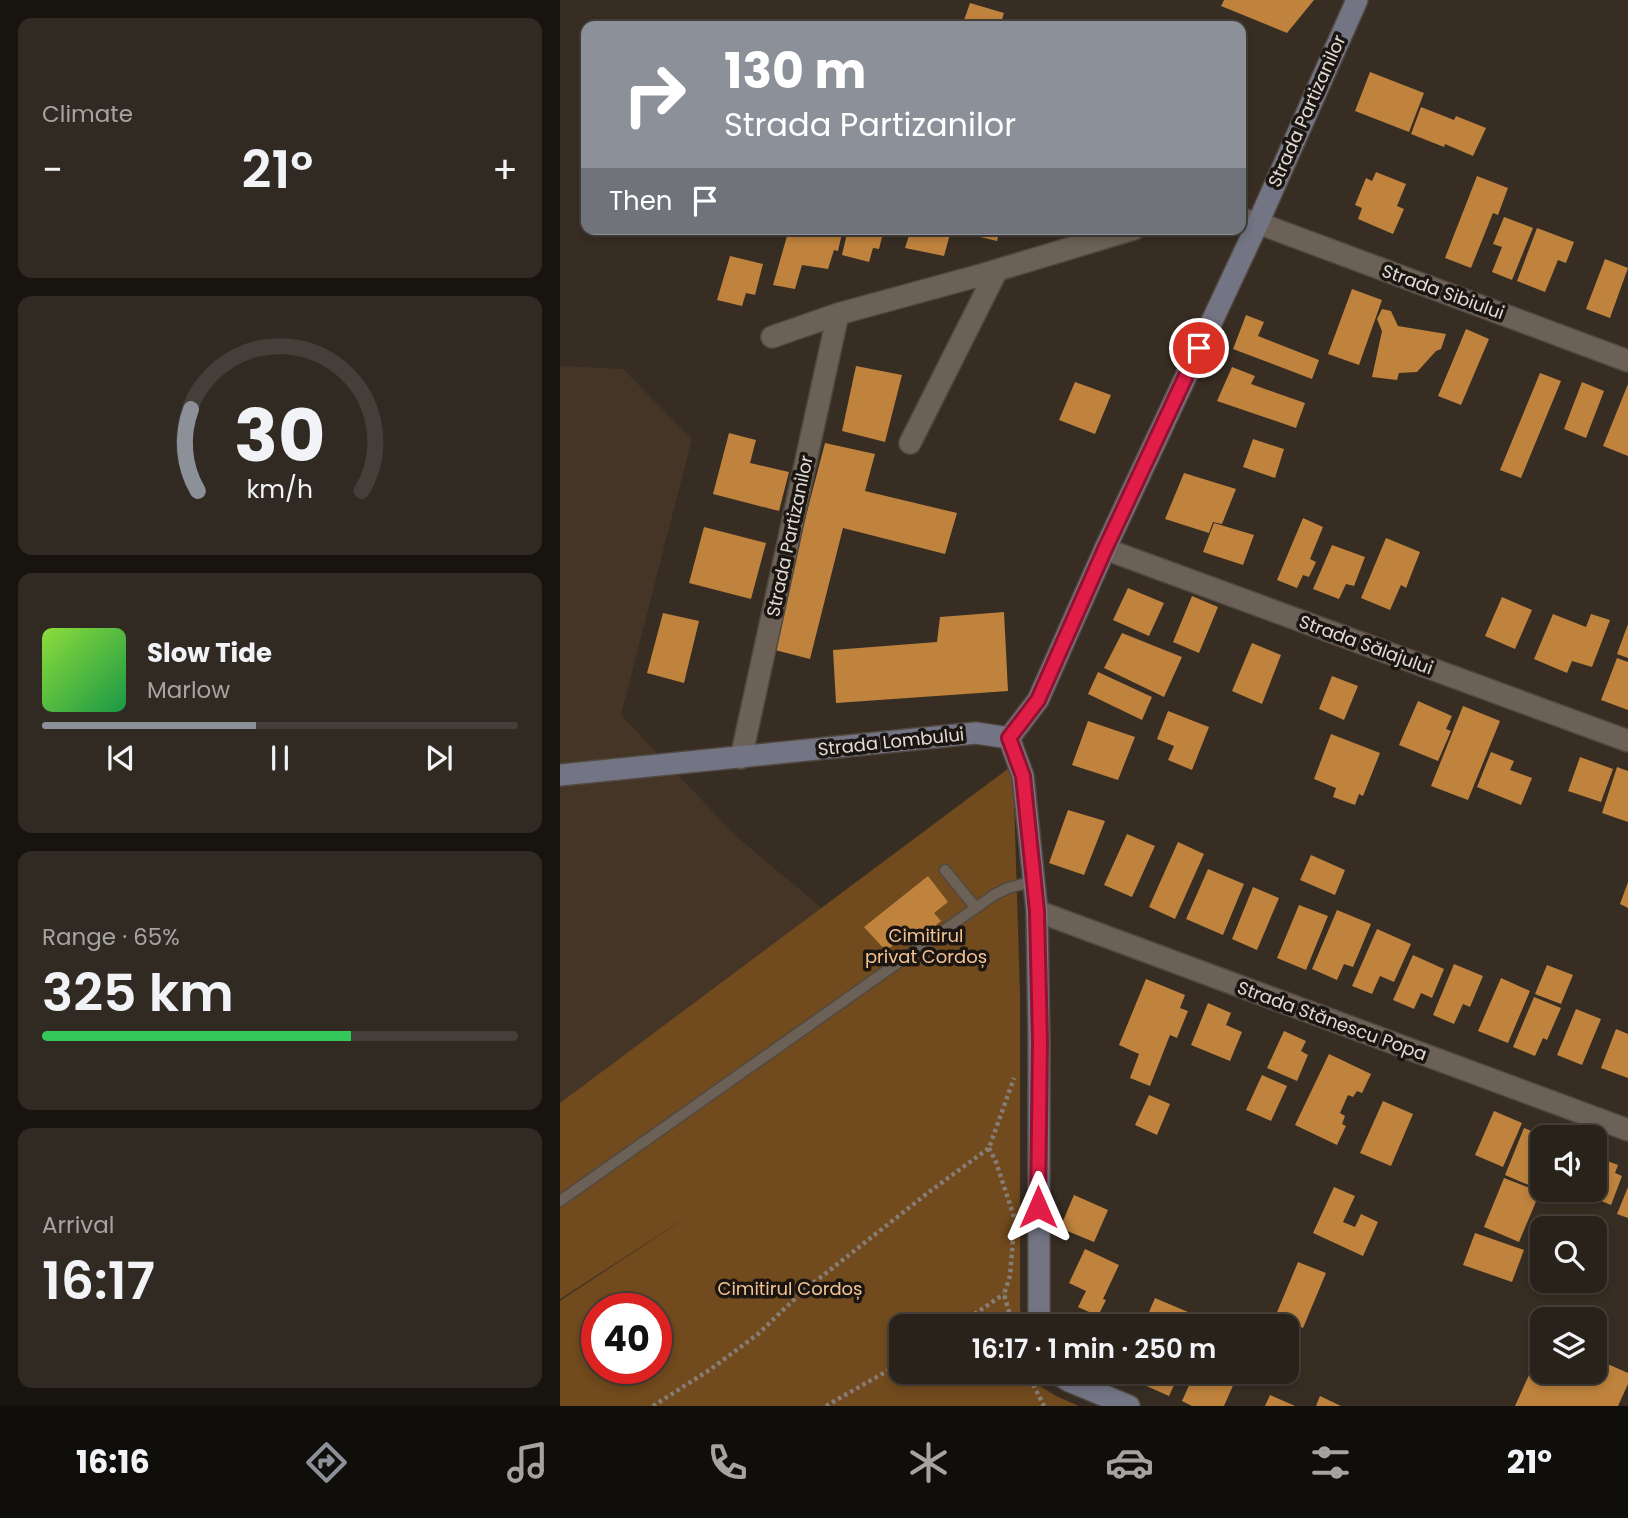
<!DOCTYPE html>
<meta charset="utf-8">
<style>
:root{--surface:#29221a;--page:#312a23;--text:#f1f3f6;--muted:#a5a4a2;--line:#453f39;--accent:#8c9099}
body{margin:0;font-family:Poppins,sans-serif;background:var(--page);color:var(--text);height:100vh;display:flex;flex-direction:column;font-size:26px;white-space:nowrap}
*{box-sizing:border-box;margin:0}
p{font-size:23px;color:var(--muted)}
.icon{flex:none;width:38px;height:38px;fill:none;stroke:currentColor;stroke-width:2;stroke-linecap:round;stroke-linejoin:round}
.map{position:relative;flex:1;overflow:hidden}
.details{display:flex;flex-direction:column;gap:18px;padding:18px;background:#17130e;width:560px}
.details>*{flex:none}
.banner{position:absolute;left:21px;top:21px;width:665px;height:214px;border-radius:14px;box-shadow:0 4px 10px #0003,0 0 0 2px var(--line);background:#8c9099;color:#fff;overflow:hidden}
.controls{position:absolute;left:970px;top:1125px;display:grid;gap:14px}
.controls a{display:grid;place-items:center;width:77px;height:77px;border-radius:14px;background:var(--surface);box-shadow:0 4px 10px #0003,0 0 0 2px var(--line);font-size:35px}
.speed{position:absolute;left:21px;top:1293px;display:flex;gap:14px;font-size:35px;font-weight:700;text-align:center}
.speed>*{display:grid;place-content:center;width:91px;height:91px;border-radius:50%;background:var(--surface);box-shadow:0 4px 10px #0003,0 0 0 2px var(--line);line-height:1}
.speed .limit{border:10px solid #d22;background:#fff;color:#111}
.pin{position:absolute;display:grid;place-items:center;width:60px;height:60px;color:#fff;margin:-30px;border:4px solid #fff;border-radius:50%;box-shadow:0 2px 7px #0007}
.me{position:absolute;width:77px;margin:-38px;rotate:0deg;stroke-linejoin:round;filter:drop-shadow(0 0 5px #0008)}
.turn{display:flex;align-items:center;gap:24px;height:147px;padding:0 28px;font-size:32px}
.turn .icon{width:91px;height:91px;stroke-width:2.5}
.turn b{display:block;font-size:49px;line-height:60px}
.then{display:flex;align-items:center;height:66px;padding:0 28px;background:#0003;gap:14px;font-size:26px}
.big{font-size:52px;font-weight:600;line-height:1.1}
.details .widget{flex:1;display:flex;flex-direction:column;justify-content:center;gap:10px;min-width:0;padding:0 24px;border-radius:14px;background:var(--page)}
.details .dial{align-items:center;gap:0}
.dial svg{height:182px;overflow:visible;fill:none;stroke:var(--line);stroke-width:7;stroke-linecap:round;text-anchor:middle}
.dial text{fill:var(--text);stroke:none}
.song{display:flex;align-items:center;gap:21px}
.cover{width:84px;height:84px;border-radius:10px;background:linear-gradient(135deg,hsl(90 70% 55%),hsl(140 70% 35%))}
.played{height:7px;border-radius:4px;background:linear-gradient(90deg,var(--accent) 45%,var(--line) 45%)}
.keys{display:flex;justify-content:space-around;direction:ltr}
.heat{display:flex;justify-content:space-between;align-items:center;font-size:38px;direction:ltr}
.charge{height:10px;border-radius:5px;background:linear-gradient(90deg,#34c759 65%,var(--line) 0)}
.trip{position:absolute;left:329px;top:1314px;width:410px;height:70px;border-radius:14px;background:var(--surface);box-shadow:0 4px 10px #0003,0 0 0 2px var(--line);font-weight:600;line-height:70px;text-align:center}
.menu{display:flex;height:112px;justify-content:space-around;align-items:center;background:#100e0a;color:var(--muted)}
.menu .icon{width:49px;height:49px}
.menu .selected{color:var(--accent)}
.menu b{font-size:32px;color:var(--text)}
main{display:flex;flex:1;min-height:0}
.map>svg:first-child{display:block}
.built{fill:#443526;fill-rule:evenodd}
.green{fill:#714a1d;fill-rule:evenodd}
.building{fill:#bf833d}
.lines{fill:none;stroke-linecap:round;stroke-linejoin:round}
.lane-casing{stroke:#514840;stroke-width:13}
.street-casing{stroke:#514840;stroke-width:24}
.secondary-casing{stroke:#514840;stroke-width:24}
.path{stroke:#867d75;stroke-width:4.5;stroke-dasharray:3.5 3.5;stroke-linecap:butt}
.lane{stroke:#6c6156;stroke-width:10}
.street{stroke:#6c6156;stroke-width:21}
.secondary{stroke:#737484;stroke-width:21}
.route-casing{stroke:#92132f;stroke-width:18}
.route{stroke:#e11d48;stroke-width:12}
.labels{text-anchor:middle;stroke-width:7;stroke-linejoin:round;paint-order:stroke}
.street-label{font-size:18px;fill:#e1dbd4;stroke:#1b1612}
.park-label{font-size:18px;fill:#f5c492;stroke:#1b1612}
</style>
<main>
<section class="details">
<div class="widget"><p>Climate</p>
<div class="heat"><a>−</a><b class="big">21°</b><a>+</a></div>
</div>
<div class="widget dial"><svg viewBox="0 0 100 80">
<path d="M14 69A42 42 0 1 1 86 69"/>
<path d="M14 69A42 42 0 0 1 11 33" stroke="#8c9099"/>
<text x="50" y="56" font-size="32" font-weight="700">30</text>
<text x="50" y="72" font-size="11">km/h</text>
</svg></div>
<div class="widget">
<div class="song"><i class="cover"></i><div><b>Slow Tide</b><p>Marlow</p></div></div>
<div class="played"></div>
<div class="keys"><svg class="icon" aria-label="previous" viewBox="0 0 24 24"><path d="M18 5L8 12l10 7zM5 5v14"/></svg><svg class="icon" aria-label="pause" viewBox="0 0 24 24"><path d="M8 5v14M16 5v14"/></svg><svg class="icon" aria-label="next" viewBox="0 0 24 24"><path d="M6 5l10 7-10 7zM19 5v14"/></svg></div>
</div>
<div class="widget"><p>Range · 65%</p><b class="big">325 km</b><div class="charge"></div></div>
<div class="widget"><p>Arrival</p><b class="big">16:17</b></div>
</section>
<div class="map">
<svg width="1068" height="1406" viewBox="0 0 1068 1406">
<rect width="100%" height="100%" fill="#372d23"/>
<path class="built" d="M0,366l63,3 69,70 -71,276 116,122 190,159 -174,410h-193zM37,1309h59v59h-59z"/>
<path class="green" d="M453,765l7,230v313l3,18h-122v46h132l7,14 16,10 23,10h-519v-105l136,-90 -136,88v-196zM37,1309h59v59h-59z"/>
<path class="building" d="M664,0h90l-27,33 -66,-27z
M410,3l34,10 -4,13h-38z
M810,72l54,21 -15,39 -54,-21z
M861,107l33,13 2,-4 30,12 -13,28 -28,-12 -1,3 -33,-13z
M816,172l30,12 -9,22 7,3 -11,25 -35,-15 4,-11 -7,-3 11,-27 6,3z
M917,176l31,12 -10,27 -5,-2 -22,55 -26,-10z
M944,217l29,11 -21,52 -20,-8 10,-25 -9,-3z
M977,228l37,14 -8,21 -8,-3 -13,32 -28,-11z
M229,229h54l-5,22 -4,-1 -6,19 -26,-4 -7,24 -22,-4z
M288,229h36l-5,20 -6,-1 -4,14 -27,-7z
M351,229h35l-1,5h5l-6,22 -39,-8z
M418,229h22l-3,12 -21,-5z
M170,256l33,8 -8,31 -9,-2 -4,13 -25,-6z
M1045,259l23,9 -18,50 -24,-9z
M792,289l30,11 -23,65 -31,-11z
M822,309l9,2 7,15 48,8 -5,15 -5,2 -19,21 -18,1 -2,7 -25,-3 10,-46 -5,-12z
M686,315l18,7 -6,14 61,24 -7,19 -79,-30z
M906,329l23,10 -28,66 -23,-9z
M296,366l46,9 -17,67 -43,-11z
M672,367l23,9 -4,8 54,19 -9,25 -79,-27z
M980,373l21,8 -40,97 -21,-8z
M515,382l36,13 -16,39 -36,-14z
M1022,382l22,9 -18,47 -22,-9z
M1068,384v72l-25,-10z
M169,433l27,7 -6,23 39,9 -10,39 -66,-17z
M693,439l31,10 -9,29 -32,-11z
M265,443l50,11 -10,37 92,22 -12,41 -102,-26 -33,131 -39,-10z
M624,473l52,16 -14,35 -9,-2 -4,11 -44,-14z
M743,518l20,9 -13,32 6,3 -7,15 -6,-2 -6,13 -20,-8z
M654,523l40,12 -11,30 -40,-13z
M144,527l62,16 -15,56 -62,-16z
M826,538l34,14 -14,36 -5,-3 -11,25 -29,-12z
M772,545l33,12 -11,29 -8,-2 -7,15 -26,-10z
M568,588l36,15 -15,33 -36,-16z
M632,596l26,11 -19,46 -26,-11z
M942,597l30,13 -17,39 -30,-13z
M444,612l4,79 -172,12 -3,-53 104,-8 3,-25z
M103,613l36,8 -15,62 -37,-10z
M993,614l33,13 5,-13 19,6 -18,47 -20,-6 -5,12 -33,-14z
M1068,624v34l-11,-4z
M562,633l60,24 -18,40 -60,-29z
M692,643l29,12 -19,49 -30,-13z
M1057,658l11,4v48l-27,-10z
M538,672l54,25 -10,23 -54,-26z
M772,676l26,10 -14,34 -25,-11z
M858,701l34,15 -6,13 5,2 -13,30 -39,-16z
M903,706l37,15 -32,79 -37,-14z
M608,711l41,16 -17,43 -24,-10 6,-14 -17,-7z
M528,721l47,16 -17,43 -46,-15z
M771,734l49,19 -17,43 -4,-2 -4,11 -22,-8 3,-9 -22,-9z
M931,752l23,9 -4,9 22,8 -11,27 -44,-18z
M1020,757l33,12 -12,33 -33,-11z
M1057,767l11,4v51l-26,-9z
M508,810l37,11 -21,54 -35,-12z
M567,834l28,12 -23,51 -28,-12z
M618,842l26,12 -29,65 -26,-12z
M751,855l34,15 -10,25 -35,-15z
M648,869l36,15 -21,51 -37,-16z
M368,876l20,26 -14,11 7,8 -29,24 -7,-10 -19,16 -22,-24z
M1068,882v26l-8,-4z
M693,887l26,11 -22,52 -25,-11z
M739,905l29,11 -22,54 -29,-12z
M777,910l34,14 -18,43 -9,-3 -7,16 -25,-11z
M817,929l34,15 -17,38 -14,-6 -8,18 -20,-8z
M853,955l31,14 -12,29 -11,-5 -7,16 -21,-9z
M894,964l29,12 -13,31 -7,-3 -9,20 -21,-9z
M987,965l26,10 -12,29 -26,-10z
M941,978l29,13 -22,52 -30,-12z
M586,979l39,16 -5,13 8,3 -11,27 -7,-3 -20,51 -20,-8 9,-24 -20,-9z
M974,997l27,11 -14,32 -4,-2 -8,18 -22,-9z
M648,1003l23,10 -5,12 16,7 -12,29 -39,-16z
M1016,1009l25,10 -19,46 -25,-10z
M1056,1029l12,5v44l-27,-10z
M724,1031l22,10 -5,10 7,4 -11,26 -30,-13z
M769,1054l42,20 -9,19 -5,-2 -4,6 -5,-2 -8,18 5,3 -3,8 4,2 -9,19 -42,-20z
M702,1075l25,11 -16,35 -25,-11z
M589,1095l21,9 -13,31 -22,-10z
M823,1101l30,13 -22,52 -31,-13z
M934,1111l28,12 -19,44 -28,-12z
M964,1128l18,7v37l-1,2 -4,-2 -6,14 -26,-11z
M1034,1156l24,9 -3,8 7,3 -11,29 -37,-15h20z
M944,1178l36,14 -21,50 -35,-15z
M774,1187l21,9 -12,26 12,5 6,-13 17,8 -15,34 -50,-23z
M1068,1187v31l-11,-4z
M514,1195l34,15 -14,32 -34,-14z
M915,1233l49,17 -12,32 -49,-17z
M525,1249l34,16 -16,34 3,1 -8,16 -20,-9 8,-16 -17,-8z
M738,1262l28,11 -23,55 -28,-11z
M595,1298l54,23 -3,5h-63z
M982,1346v26h52v-14l34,15v11l-10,22h-103z
M577,1372h43l-11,24 -36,-16z
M635,1372h44l-15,34h-32l-10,-5z
M710,1395l25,11h-30z
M760,1396l21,10h-25z"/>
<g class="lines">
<g class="lane-casing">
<path id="lane" d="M385,870l31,38
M0,1201l434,-306 14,-7 26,-7"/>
</g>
<g class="street-casing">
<path id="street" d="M681,219l17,4 370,138
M212,337l66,-23 143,-39 153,-46
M350,443l87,-173
M545,549l523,192
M181,758l97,-444
M477,911l591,219"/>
</g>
<g class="secondary-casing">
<path id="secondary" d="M449,738l29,-38 67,-151 153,-326 99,-223
M449,738l14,38 14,135 2,130v285
M0,775l416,-42 33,5
M495,1372l14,9 60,25"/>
</g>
<path class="path" d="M429,1148l7,14 19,58
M397,1326l47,-32
M453,1326l-9,-32 6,-18 4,-48
M467,1372l17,34
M93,1406l58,-37 47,-35 44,-42 127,-100 60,-44 25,-70
M266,1406l75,-43"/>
<use href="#lane" class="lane"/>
<use href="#street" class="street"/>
<use href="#secondary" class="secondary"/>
</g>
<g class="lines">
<g class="route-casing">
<path id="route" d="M478,1207l2,-166 -3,-130 -14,-135 -14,-38 29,-38 67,-151 94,-201"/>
</g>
<use href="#route" class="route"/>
</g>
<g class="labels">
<g class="street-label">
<text transform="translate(747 111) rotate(-66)" y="6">Strada Partizanilor</text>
<text transform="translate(883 292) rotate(20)" y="6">Strada Sibiului</text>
<text transform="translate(230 536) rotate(-78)" y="6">Strada Partizanilor</text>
<text transform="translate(806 645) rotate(20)" y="6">Strada Sălajului</text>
<text transform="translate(331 742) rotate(-6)" y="6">Strada Lombului</text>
<text transform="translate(772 1021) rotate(20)" y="6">Strada Stănescu Popa</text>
</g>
<g class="park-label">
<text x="366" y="942">Cimitirul<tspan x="366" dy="21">privat Cordoș</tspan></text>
<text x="230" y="1295">Cimitirul Cordoș</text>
</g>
</g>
</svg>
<div class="controls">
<a><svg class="icon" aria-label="sound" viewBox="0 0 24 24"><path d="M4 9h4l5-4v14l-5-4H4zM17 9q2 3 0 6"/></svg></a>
<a><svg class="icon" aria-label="search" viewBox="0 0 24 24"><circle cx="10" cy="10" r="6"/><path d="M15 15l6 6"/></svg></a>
<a><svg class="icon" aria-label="layers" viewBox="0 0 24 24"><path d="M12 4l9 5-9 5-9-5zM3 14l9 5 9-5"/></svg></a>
</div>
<div class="speed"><div class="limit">40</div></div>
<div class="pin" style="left:639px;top:348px;background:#d93025"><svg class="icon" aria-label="arrive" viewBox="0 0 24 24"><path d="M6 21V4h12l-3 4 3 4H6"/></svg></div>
<svg class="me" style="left:478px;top:1207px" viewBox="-20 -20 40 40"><path d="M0-17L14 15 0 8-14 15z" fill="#e11d48" stroke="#fff" stroke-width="4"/></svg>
<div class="trip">16:17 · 1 min · 250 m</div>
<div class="banner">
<div class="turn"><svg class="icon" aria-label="right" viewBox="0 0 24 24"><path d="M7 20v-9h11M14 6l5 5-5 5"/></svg><div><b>130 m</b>Strada Partizanilor</div></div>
<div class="then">Then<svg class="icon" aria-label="arrive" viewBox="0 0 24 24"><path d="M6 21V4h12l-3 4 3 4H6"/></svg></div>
</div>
</div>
</main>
<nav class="menu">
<b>16:16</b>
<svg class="icon selected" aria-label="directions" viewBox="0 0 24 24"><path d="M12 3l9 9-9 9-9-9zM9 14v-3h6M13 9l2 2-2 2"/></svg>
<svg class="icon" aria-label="music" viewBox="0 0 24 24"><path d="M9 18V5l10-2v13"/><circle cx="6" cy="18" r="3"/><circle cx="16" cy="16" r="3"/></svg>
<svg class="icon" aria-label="phone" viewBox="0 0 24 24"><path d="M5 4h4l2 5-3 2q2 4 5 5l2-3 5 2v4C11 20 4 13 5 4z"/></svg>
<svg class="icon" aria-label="climate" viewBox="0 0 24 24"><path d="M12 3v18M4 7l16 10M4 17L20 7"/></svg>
<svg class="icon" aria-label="car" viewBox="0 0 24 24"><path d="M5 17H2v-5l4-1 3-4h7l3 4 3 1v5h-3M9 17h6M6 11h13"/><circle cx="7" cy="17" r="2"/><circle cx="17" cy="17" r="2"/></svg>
<svg class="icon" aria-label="filters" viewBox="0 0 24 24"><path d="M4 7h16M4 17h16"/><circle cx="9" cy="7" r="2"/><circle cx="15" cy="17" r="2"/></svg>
<b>21°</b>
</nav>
